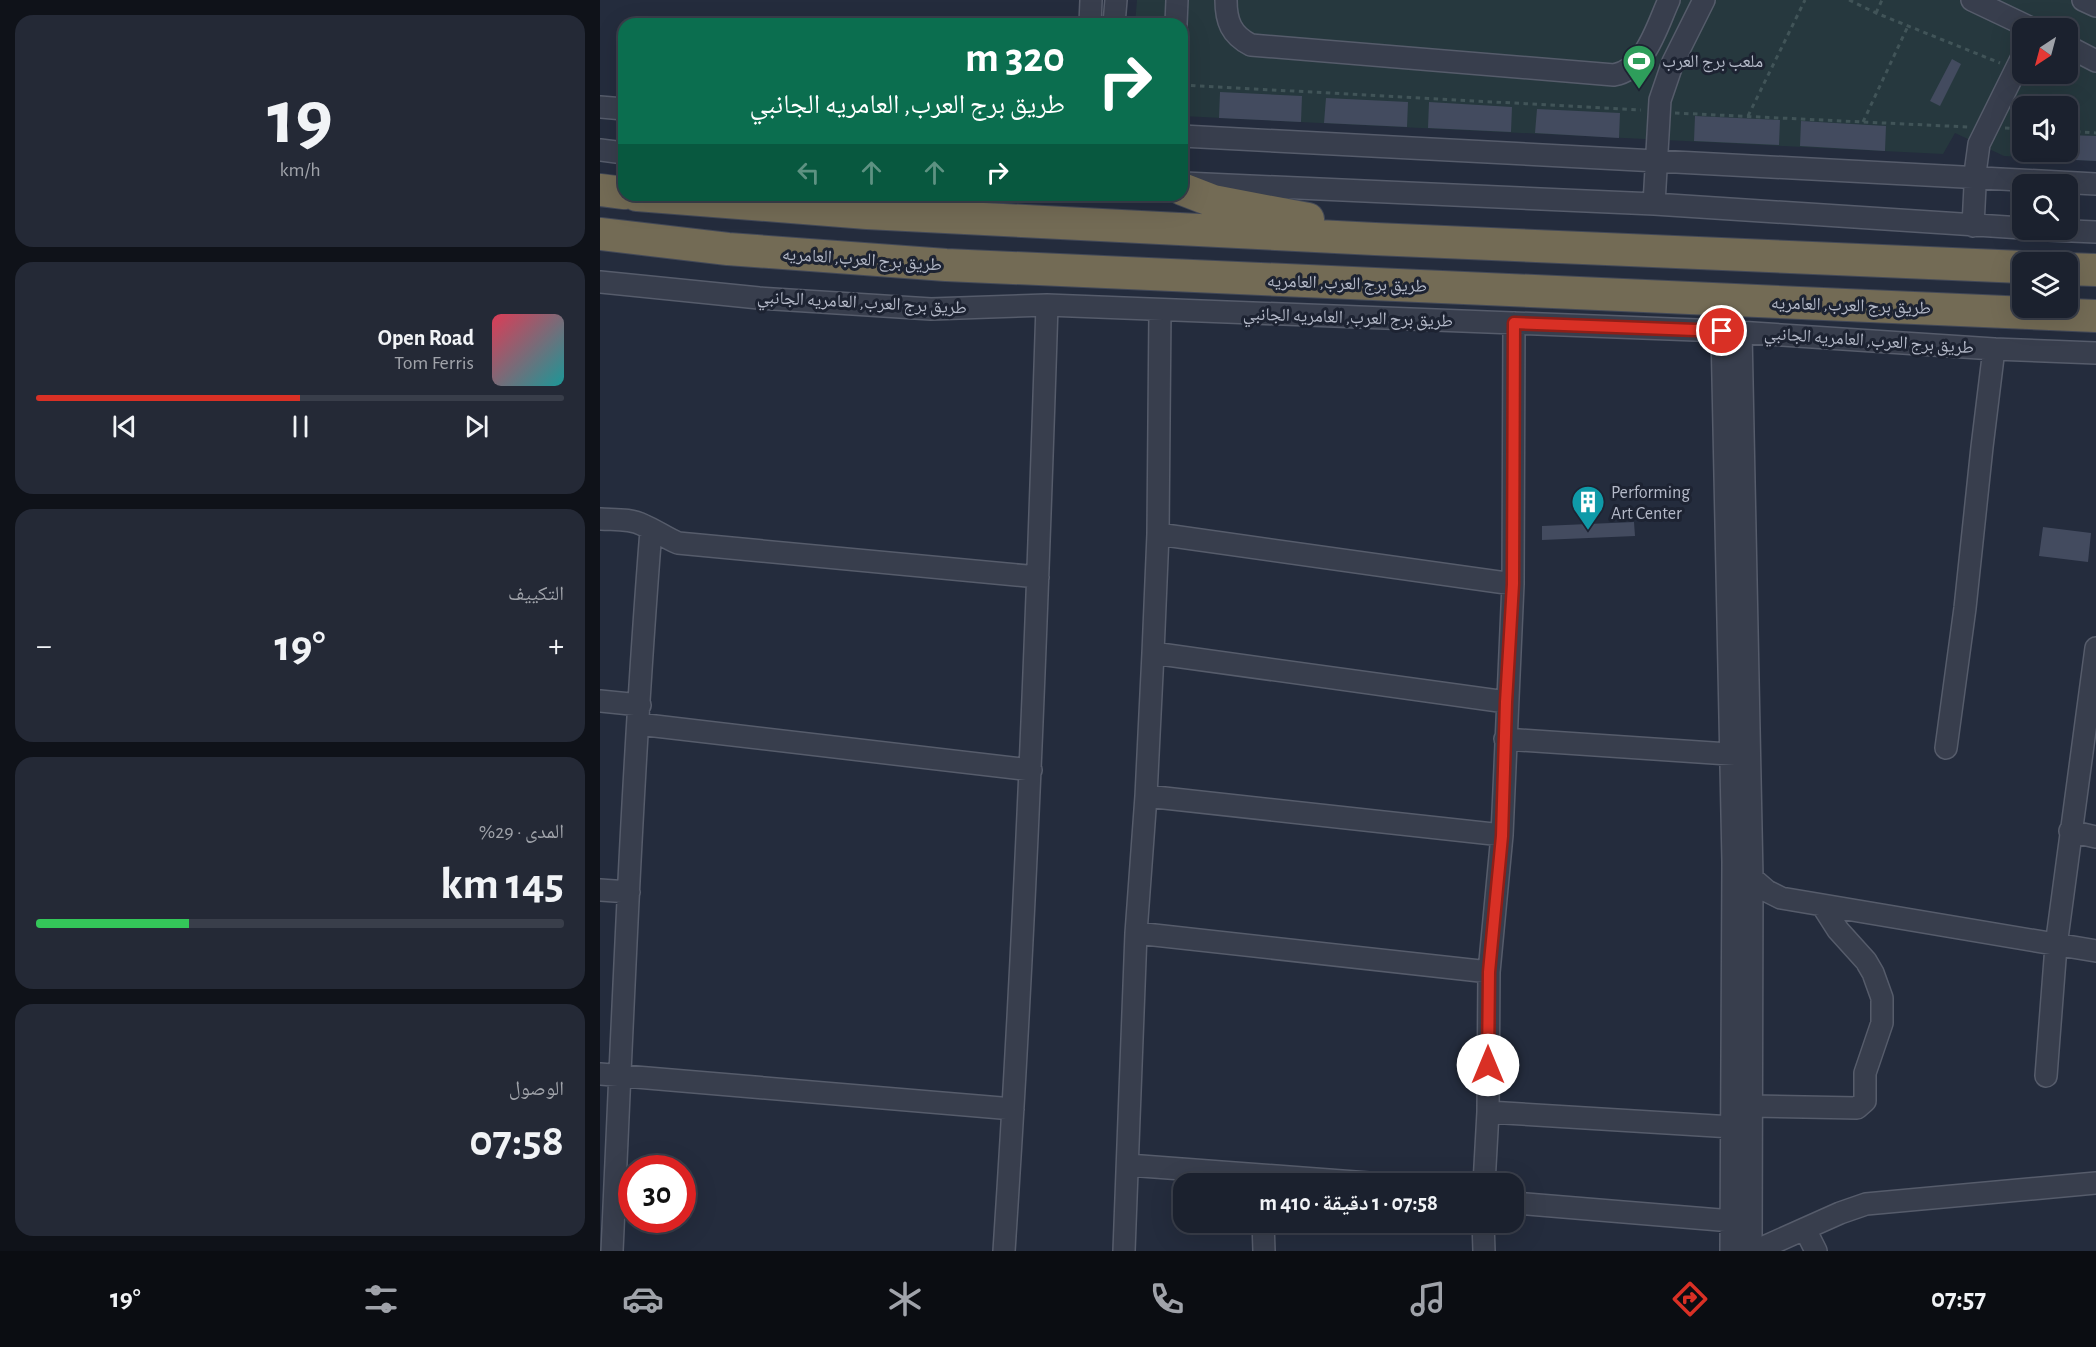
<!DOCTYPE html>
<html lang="ar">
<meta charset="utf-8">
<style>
:root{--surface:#1b212e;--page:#242936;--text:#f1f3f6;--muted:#a0a3aa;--line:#393e4a;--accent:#d93025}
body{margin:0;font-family:"Alegreya Sans","Noto Naskh Arabic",sans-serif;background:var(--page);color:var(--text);direction:rtl;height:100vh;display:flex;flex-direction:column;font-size:22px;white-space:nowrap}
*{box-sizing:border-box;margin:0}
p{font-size:20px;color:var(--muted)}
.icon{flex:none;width:33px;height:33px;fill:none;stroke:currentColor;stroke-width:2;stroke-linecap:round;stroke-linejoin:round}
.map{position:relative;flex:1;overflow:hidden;direction:ltr}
.sheet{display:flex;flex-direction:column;gap:15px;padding:15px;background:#0f1219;width:600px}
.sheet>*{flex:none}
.guide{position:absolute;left:18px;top:18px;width:570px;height:183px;border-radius:18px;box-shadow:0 6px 24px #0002,0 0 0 2px var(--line);direction:rtl;background:#0b6e4f;color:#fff;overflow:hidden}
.needle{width:39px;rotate:216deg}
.buttons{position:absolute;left:1412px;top:18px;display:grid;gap:12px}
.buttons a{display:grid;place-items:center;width:66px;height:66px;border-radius:12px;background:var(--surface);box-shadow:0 6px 24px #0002,0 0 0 2px var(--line);font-size:30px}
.speed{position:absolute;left:18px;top:1155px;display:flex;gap:12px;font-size:30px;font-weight:700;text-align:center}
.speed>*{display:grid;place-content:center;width:78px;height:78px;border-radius:50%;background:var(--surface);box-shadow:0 6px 24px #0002,0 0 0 2px var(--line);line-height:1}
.speed .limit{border:9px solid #d22;background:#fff;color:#111}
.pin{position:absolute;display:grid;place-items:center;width:51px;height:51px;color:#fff;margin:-26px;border:3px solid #fff;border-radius:50%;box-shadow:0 2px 6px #0007}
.me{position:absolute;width:66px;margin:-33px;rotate:0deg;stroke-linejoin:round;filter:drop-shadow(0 0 4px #0008)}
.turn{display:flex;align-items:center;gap:21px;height:126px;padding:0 24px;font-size:27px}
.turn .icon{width:78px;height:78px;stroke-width:2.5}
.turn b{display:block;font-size:42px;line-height:51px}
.lanes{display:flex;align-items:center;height:57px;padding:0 24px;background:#0003;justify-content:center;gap:30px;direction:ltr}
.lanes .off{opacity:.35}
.big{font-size:45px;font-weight:700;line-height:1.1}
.sheet .tile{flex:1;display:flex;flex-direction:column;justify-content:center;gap:9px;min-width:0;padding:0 21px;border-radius:18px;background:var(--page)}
.sheet .dial{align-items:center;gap:0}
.dial b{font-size:78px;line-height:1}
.song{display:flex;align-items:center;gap:18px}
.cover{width:72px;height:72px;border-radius:9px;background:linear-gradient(135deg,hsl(350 70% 55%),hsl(180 70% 35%))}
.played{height:6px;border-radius:3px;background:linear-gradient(90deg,var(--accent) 50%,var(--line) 50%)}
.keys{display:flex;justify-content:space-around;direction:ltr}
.heat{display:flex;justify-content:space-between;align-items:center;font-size:33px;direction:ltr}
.charge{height:9px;border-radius:4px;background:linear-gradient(90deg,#34c759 29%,var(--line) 0)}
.trip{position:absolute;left:573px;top:1173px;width:351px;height:60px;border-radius:18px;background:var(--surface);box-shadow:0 6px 24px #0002,0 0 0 2px var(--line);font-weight:700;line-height:60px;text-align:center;direction:rtl}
.tab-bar{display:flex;height:96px;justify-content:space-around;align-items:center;background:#0b0d12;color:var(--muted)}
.tab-bar .icon{width:42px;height:42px}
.tab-bar .selected{color:var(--accent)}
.tab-bar b{font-size:27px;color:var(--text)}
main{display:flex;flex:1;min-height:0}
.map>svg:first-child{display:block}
.green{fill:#26383e;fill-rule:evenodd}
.building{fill:#434b5f}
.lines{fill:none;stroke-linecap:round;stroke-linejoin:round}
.minor-casing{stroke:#565c6b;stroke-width:24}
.highway-casing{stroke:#434958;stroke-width:34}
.path{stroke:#415458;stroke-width:3;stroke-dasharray:4.5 4.5;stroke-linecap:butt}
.minor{stroke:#383e4d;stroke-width:21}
.highway{stroke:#736b55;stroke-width:32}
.route-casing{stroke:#8d1f18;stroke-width:15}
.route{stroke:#d93025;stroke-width:10}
.labels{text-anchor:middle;stroke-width:6;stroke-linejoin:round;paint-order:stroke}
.poi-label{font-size:18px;fill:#b4b9c8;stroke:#1d2332;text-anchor:start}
.street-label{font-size:18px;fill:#b4b9c8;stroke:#1d2332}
</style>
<main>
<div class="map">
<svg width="1496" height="1251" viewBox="0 0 1496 1251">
<rect width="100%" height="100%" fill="#242c3d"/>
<path class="green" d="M537,0h959v161l-92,-5 -49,-23 -12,21 -761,-38v-92h-47zM1422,28h45v46h-45zM1422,106h45v46h-45z"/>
<path class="building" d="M1352,59l9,5 -21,42 -10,-5z
M620,92l82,4 -1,26 -82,-4z
M726,98l82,4 -1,25 -83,-4z
M829,102l83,5 -1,25 -83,-4z
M937,109l83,4 -1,25 -84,-5z
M1095,116l85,4 -1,25 -85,-4z
M1201,121l85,5 -1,25 -85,-5z
M1467,135l29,1v25l-62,-3 1,-6h32z
M1034,522l1,14 -93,4v-14z
M1443,527l48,6 -3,29 -49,-6z"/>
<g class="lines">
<g class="minor-casing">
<path id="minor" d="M626,0c0,21 5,35 25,45l363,30c32,-6 43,-49 55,-75
M1372,0l59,28
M1483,0l13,6
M490,24l1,-24
M514,24l2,-24
M576,24l1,-24
M1467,46l29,15
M0,107l24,2
M582,136l914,48
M0,150l24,3
M584,183l470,21 368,24
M1054,204l6,-104 13,-38 31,-62
M1373,226l3,-60 3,-22 43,-87
M1448,230l48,2
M0,282l159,16 172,11 116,-4 675,26 272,18 102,4
M1122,331l11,531 -2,389
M1141,332l11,546 -1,373
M0,519c14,1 30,-1 43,6 12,5 23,13 35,18l360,34
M558,534l355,50
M553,653l353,49
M0,701l40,4
M38,724l393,46
M905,739l238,16
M1346,748l19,-140 17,-161 12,-98
M546,796l356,39
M1470,831l26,6
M1144,871l23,20 14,7 315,53
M0,890l29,2
M536,933l353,39
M0,1074l413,35
M1446,1076l10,-130 40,-298
M1151,1106l106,2 8,-7v-28l17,-50v-25l-9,-25 -7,-12 -28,-31 -16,-25
M888,1112l244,15
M528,1165l254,19
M884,1184l4,-72 1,-140 13,-137 11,-251 1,-261
M914,1203l230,19
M663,1222l1,29
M883,1222l1,29
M1205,1229l11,22
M12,1251c11,-240 20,-481 39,-721
M404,1251c21,-315 33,-631 43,-946
M524,1251l12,-318 10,-137 7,-143 5,-119 2,-224
M1155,1251l85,-38 26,-9 230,-21"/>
</g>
<g class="highway-casing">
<path id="highway" d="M582,189l31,12 95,18
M0,190l24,3
M37,195l230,18 508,26 647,28
M0,234l128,15 218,16 1150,51
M1467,269l29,1"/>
</g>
<path class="path" d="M1249,0l27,13 124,50
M1276,13l6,-13
M582,85l459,25
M1075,113l293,14
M1148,116l57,-116
M1263,122l45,-96
M1405,128l17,1
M1467,131l29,2"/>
<use href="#minor" class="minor"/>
<use href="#highway" class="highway"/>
</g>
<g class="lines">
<g class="route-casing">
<path id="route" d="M888,1065l1,-93 13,-136 4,-134 7,-118 1,-261 208,8"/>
</g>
<use href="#route" class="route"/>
</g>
<defs>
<g id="stadium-pin" transform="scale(1.725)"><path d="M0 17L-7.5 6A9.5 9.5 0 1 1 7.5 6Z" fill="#2e9e5b" stroke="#1d2332"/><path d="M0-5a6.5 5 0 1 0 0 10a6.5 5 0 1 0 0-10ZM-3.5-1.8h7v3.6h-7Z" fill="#fff"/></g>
<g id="building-pin" transform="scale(1.725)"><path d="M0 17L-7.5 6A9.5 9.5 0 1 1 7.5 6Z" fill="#0f9aa8" stroke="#1d2332"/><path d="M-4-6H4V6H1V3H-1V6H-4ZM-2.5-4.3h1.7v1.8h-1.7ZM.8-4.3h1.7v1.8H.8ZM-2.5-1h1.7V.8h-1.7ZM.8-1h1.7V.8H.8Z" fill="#fff"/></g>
</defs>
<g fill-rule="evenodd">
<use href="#stadium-pin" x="1039" y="61"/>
<use href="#building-pin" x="988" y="502"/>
</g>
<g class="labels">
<g class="poi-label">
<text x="1062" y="67">ملعب برج العرب</text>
<text x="1011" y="498">Performing<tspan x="1011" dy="21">Art Center</tspan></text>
</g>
<g class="street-label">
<text transform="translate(262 259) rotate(4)" y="6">طريق برج العرب, العامريه</text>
<text transform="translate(747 283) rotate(2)" y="6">طريق برج العرب, العامريه</text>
<text transform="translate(262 302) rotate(3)" y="6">طريق برج العرب, العامريه الجانبي</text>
<text transform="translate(1251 305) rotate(2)" y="6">طريق برج العرب, العامريه</text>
<text transform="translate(748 317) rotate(2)" y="6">طريق برج العرب, العامريه الجانبي</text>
<text transform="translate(1269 340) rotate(4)" y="6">طريق برج العرب, العامريه الجانبي</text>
</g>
</g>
</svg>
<div class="buttons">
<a><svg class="needle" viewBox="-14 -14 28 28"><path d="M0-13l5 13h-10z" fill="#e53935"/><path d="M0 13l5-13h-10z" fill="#a0a3aa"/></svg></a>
<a><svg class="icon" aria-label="sound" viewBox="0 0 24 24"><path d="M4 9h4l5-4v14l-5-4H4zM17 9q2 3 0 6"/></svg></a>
<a><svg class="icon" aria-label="search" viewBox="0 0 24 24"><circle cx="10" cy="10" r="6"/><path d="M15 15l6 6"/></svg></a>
<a><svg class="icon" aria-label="layers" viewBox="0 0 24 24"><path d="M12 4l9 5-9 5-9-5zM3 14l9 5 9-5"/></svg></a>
</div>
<div class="speed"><div class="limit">30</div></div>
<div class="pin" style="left:1122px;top:331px;background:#d93025"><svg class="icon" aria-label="arrive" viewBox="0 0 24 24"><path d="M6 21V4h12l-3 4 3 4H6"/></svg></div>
<svg class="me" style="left:888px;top:1065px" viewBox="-20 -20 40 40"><circle r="19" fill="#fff"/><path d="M0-13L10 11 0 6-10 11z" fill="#d93025"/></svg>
<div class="trip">07:58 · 1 دقيقة · 410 m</div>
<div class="guide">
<div class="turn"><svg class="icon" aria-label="right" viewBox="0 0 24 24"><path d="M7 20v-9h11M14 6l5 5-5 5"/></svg><div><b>320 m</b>طريق برج العرب, العامريه الجانبي</div></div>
<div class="lanes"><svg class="icon off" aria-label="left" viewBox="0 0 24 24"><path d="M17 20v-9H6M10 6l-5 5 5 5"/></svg><svg class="icon off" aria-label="ahead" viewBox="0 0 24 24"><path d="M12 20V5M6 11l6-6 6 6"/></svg><svg class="icon off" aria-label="ahead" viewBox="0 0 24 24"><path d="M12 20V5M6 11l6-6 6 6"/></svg><svg class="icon" aria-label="right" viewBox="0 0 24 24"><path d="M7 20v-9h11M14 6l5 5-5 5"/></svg></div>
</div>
</div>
<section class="sheet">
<div class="tile dial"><b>19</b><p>km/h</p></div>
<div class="tile">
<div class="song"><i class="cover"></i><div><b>Open Road</b><p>Tom Ferris</p></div></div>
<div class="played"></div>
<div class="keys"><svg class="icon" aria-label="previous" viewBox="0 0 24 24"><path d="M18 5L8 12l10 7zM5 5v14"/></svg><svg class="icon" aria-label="pause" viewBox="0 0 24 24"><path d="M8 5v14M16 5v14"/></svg><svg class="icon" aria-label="next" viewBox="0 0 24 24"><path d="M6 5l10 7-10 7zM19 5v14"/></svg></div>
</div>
<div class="tile"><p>التكييف</p>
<div class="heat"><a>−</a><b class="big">19°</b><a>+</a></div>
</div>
<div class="tile"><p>المدى · 29%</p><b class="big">145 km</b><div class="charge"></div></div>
<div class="tile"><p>الوصول</p><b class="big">07:58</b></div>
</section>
</main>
<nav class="tab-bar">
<b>07:57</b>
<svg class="icon selected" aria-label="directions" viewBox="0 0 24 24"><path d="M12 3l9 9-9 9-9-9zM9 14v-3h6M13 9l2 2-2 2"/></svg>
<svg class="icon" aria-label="music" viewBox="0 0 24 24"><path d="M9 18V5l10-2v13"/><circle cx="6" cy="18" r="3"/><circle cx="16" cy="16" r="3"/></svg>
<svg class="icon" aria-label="phone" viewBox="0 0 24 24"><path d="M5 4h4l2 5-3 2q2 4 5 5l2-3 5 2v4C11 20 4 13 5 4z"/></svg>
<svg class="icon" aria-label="climate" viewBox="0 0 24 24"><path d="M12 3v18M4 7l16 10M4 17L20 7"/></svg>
<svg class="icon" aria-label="car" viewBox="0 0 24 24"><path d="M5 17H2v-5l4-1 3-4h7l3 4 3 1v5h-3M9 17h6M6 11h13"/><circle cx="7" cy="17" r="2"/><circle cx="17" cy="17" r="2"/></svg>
<svg class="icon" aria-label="filters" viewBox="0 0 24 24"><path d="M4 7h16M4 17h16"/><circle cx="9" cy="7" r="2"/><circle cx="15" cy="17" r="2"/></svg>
<b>19°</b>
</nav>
